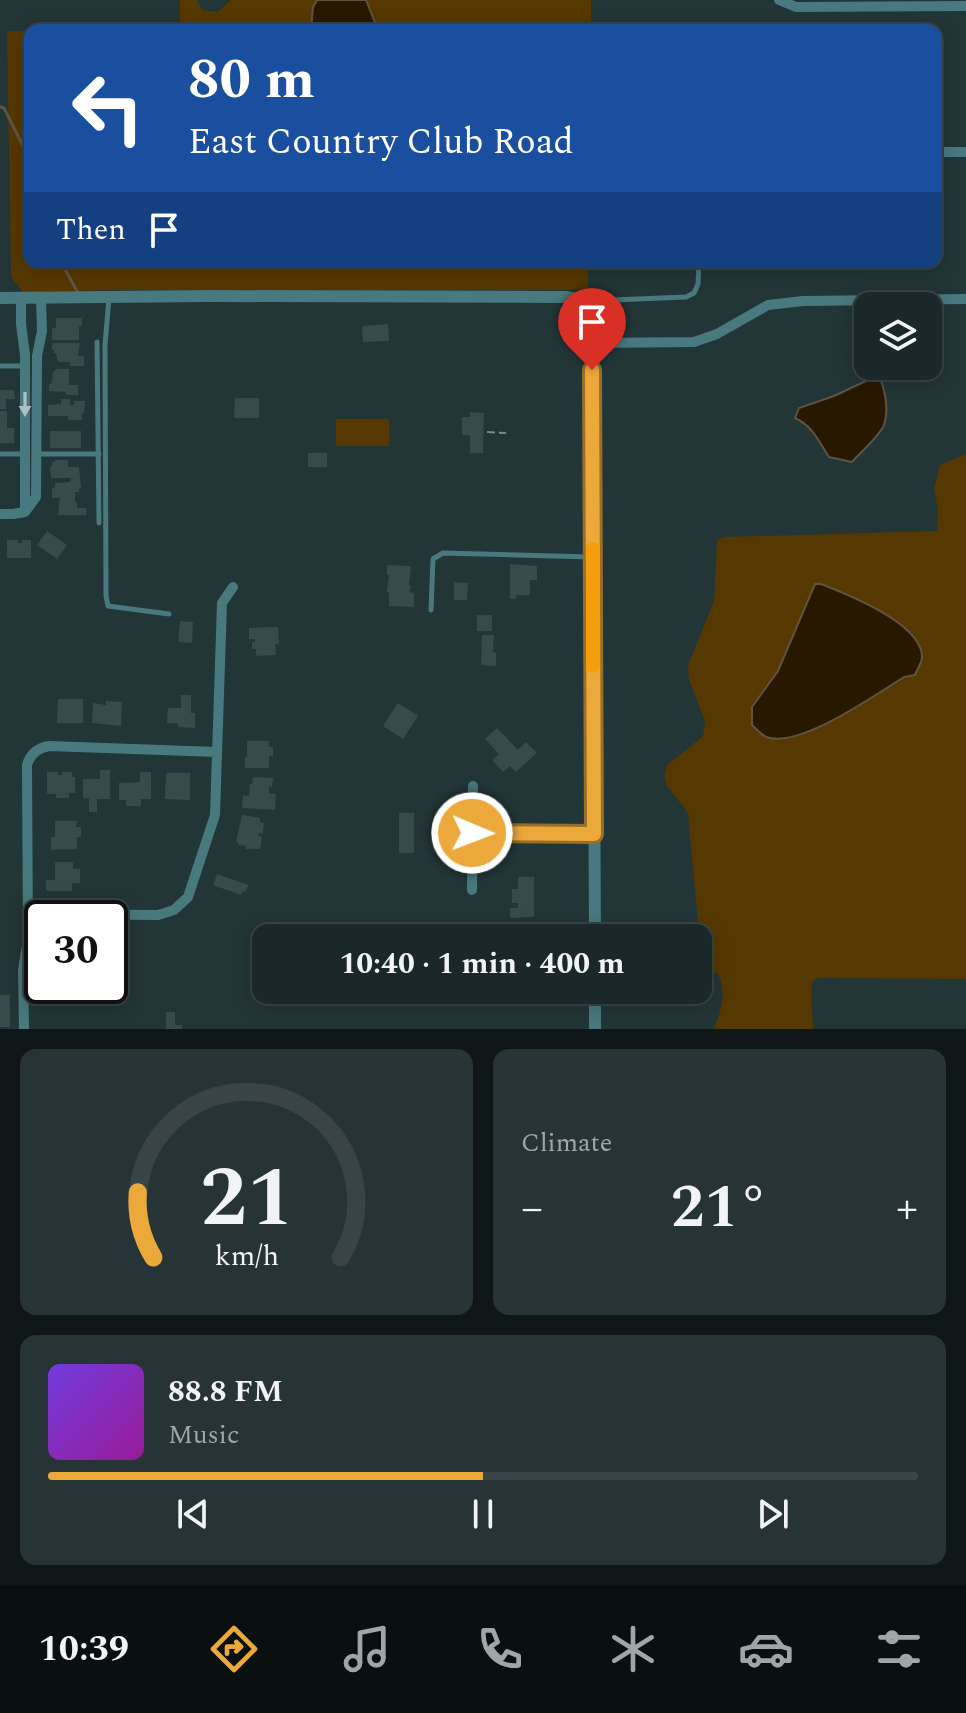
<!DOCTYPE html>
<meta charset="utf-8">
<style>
:root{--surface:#1a2829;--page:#273435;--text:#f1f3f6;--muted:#9fa6a8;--line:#384446;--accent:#eca93b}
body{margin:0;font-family:Spectral,serif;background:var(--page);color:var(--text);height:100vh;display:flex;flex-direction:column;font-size:30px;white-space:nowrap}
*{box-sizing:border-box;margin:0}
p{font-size:26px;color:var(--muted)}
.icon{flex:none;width:44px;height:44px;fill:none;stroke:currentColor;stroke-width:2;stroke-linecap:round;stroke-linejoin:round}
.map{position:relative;height:1029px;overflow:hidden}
.details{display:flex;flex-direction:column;gap:20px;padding:20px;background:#0e1617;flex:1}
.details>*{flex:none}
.guide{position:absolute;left:24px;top:24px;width:918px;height:244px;border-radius:16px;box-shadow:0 4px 20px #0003,0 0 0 2px var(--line);background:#1a4fa0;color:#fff;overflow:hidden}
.buttons{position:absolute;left:854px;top:292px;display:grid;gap:16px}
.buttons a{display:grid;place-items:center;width:88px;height:88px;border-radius:16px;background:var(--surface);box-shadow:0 4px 20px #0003,0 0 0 2px var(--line);font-size:40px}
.speed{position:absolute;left:24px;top:900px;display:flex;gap:16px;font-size:40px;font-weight:700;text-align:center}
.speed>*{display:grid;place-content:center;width:104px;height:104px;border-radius:50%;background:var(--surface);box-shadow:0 4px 20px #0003,0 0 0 2px var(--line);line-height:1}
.speed .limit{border:4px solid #111;border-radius:12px;background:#fff;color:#111}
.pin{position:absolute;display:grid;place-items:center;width:68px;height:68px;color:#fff;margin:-82px -34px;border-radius:50% 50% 50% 0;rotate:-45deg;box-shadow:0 0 8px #0007}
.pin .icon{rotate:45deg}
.me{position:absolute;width:88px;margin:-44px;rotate:91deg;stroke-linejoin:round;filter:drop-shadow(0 0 6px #0008)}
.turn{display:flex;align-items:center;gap:28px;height:168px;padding:0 32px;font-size:36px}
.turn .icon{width:104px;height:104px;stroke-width:2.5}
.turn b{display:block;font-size:56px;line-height:68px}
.then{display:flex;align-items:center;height:76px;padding:0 32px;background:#0003;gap:16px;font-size:30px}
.big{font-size:60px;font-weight:700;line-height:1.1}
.details .tile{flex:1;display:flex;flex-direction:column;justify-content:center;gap:12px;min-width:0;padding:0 28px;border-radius:16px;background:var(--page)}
.details .dial{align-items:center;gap:0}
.dial svg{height:208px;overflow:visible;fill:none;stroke:var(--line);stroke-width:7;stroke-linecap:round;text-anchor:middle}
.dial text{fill:var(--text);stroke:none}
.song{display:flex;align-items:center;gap:24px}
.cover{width:96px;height:96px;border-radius:12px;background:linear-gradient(135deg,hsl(260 70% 55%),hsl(300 70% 35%))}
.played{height:8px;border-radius:4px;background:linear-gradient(90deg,var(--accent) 50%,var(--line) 50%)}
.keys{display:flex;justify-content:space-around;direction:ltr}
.heat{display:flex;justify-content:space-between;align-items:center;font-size:44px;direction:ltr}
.details .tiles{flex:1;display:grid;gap:20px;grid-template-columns:1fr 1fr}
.tile:last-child{grid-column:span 2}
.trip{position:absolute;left:252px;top:924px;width:460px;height:80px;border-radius:16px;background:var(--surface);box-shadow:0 4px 20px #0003,0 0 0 2px var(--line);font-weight:700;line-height:80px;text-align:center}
.menu{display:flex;height:128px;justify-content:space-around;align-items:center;background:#0a1010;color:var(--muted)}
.menu .icon{width:56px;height:56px}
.menu .active{color:var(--accent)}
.menu b{font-size:36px;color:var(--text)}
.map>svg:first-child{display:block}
.green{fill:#563801}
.water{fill:#291800;stroke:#5d5444;stroke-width:2}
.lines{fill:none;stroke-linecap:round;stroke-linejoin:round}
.stream{stroke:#5d5444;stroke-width:3}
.building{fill:#374b4d}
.path{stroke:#7a898b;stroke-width:2;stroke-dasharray:8 4;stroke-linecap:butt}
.service{stroke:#48797e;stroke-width:5}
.minor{stroke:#48797e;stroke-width:10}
.tertiary{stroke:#48797e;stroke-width:12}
.oneway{fill:#abc2c4}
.route-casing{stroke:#996e26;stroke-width:20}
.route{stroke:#eca93b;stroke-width:14}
.slow{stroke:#f59e0b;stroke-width:14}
</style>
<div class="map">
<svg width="966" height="1029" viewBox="0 0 966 1029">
<rect width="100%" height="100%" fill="#223537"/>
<path class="green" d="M180,0h17l5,10 15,2 14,-12h86l-4,7 -2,23h-210l79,-1z
M366,0h225v30h-213z
M7,31h23v231h558v28h-471l-94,2 -12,-15z
M336,419h53v27h-53z
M966,454v525l-146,-1 -7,2 -2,8 2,41h-99c7,-20 14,-36 3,-56l-10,-1 -5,-5 -14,-154 -21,-27 -3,-10 3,-11 36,-29 2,-15 -16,-41 -1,-15 26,-64 3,-60 6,-4 214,-6 1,-21 -4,-22 6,-23z"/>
<path class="water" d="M317,0h49l12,30h-67l2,-23z
M868,380l13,1c5,13 8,33 2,46 -6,11 -22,25 -31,35l-23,-5c-10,-15 -16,-31 -34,-39l4,-10 35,-12z
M815,584h6c26,10 101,40 101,73 0,6 -5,12 -7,18l-11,2c-29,18 -105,72 -138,60 -5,-3 -10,-8 -14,-12v-18l26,-36z"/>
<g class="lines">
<path class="stream" d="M0,107l4,1 26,52
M61,262l17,31"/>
</g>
<path class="building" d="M56,318h26v8h-3v14h-27v-12h4z
M388,324l1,17 -26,1 -1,-16z
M54,343h26l-2,13h6v10h-14v-4h-12l-2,-9h-2v-3h-2v-6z
M56,369h13v16h9v10h-12v-3l-17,-1v-6l3,-3 1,-11h2z
M0,390h14l1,9h-9v10h-6z
M235,398h24v20h-25z
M61,399h9v6h4v-4h11l-1,12h-2v7h-14v-4h-20v-11l13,-1z
M0,411h7v17h7v15h-14z
M470,412l14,1 -1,40h-13v-18h-8v-18h8z
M50,431h31v17h-31z
M308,453h19v14h-19z
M55,460h13v7h11l2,22h-2v3h-4v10h2v6h9v7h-28l2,-17h-8v-10l3,-1v-4l15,-1 1,-4h-20l-1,-11h2v-5l3,-1z
M47,531l20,14 -10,14 -20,-14z
M7,540h11v3h4v-3h9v18h-24z
M510,564l27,2v14h-7v15h-14v4h-6z
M387,565l24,1 -2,19h2l-1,7 4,1v14l-25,-1v-14h-2l2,-17h-2z
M454,582l14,1 -1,17h-13z
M477,615h15v16h-15z
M180,621l13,1 -1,21 -14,-1z
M278,627l1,17h-4l1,11 -20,1v-7h-4v-7h3v-3h-6v-11z
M482,635h12l-1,17 3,1v13l-15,-1z
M181,695h10v18h4v15l-17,-1v-4h-11l1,-15h13z
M58,699h25v24h-26z
M106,701l16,1 -1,24 -29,-3 1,-20 13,2z
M398,703l20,13 -15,23 -20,-13z
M497,728l21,22 8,-8 11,11 -21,19 -6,-6 -7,6 -11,-12 7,-6 -14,-15z
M247,741h22v6h4v9h-4v12h-24v-11h2z
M100,770h10v29h-13v13h-8v-14h-6v-19h17z
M47,772h11v3h4v-3h10v5h3v16h-6v5h-13v-4h-9z
M140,772h11v27h-10v7h-15v-6h-7v-17l21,-1z
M166,773h24v27l-25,-1z
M253,777l20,1 -1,9 -3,-1v8h7l-1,16 -33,-2 1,-13 6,1 1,-12h2z
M399,813h15v40h-15z
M242,815l18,3v4l4,1 -1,11 -4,-1 -1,3 4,1 -2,12h-14v-3l-8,-1v-3h-2z
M55,821h22l-1,6h5v10h-4v12l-26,1v-13h4z
M55,862h18v7h7v14h-8v8h-26v-11h9z
M217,874l31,11 -2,7 -3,-1 -2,4 -28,-10z
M518,877h16v40l-24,1v-10h8v-5h-6v-14h6z
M110,936h5v9h3l1,22h-9z
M413,990h34v12l-34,-1z
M0,995h10v32h-10z
M166,1012h9v13h7v4h-16z"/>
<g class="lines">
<path class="path" d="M487,432l19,1"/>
<path class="service" d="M109,298l-4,47 1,251 2,10 61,8
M589,301l97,-4 8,-4 4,-9 1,-22
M97,342l2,181
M0,366h27
M0,454h27
M37,454h62
M431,610l2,-51 10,-6 149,4"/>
<path class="minor" d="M779,0l17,7 170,-1
M936,152h30
M21,298v26l4,31v157l11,-15 1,-141 5,-25 -1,-33
M592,343l102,-1 23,-8 51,-29 35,-4 163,-2
M0,514h13l12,-2
M472,833l122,1
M472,890l1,-104
M28,914l130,1 16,-5 14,-13 27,-82 7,-212 11,-16
M24,1029l-1,-59 5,-31 -1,-174c3,-11 10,-17 22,-19l168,6"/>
<path class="tertiary" d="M0,298l210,-2 356,1 22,4 3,11 1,31 3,595
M595,990v39"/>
</g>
<defs><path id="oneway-solid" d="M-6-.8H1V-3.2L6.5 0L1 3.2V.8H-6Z" transform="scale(2)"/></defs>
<use class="oneway" href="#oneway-solid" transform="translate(25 404) rotate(90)"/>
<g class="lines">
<g class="route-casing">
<path id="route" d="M472,833l122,1 -2,-464"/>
</g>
<use href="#route" class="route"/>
<path class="slow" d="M593,549v117"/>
</g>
</svg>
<div class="buttons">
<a><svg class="icon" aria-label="layers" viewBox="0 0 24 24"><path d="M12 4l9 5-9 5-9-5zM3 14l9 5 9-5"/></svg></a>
</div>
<div class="speed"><div class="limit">30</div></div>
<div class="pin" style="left:592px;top:370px;background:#d93025"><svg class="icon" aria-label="arrive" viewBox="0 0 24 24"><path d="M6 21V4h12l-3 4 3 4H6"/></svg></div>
<svg class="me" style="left:472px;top:833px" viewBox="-20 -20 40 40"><circle r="17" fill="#eca93b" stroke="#fff" stroke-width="3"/><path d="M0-11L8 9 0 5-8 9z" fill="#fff"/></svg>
<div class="trip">10:40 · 1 min · 400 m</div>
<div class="guide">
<div class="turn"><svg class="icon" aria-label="left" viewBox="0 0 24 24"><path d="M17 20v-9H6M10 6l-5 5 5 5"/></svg><div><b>80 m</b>East Country Club Road</div></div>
<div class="then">Then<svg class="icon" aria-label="arrive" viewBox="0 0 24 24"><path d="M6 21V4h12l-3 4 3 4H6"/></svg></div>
</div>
</div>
<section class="details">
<div class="tiles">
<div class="tile dial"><svg viewBox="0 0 100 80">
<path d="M14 69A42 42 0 1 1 86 69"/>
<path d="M14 69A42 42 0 0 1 8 44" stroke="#eca93b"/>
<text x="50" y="56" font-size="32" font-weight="700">21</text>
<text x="50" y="72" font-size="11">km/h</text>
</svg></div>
<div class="tile"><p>Climate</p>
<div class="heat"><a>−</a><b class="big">21°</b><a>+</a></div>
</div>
<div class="tile">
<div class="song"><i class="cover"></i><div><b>88.8 FM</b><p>Music</p></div></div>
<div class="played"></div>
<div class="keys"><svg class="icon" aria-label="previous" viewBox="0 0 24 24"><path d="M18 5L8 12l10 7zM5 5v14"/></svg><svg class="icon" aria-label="pause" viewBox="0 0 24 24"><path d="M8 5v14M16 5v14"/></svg><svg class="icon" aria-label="next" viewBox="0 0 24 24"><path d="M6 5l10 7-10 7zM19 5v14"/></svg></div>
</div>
</div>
</section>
<nav class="menu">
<b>10:39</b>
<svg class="icon active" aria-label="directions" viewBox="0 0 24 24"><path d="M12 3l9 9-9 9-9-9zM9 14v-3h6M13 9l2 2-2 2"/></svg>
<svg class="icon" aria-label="music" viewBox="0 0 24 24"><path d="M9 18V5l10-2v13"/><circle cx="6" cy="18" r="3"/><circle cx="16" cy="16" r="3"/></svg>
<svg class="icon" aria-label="phone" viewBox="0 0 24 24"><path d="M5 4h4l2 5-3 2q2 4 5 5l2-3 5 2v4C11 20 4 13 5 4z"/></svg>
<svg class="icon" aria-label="climate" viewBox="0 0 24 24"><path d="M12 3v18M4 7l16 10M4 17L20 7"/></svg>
<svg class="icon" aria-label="car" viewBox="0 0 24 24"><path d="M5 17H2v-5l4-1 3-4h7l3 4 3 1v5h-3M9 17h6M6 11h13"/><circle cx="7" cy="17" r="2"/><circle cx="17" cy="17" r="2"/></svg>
<svg class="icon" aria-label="filters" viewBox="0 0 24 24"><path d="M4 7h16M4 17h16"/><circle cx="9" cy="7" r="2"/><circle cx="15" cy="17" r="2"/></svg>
</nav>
